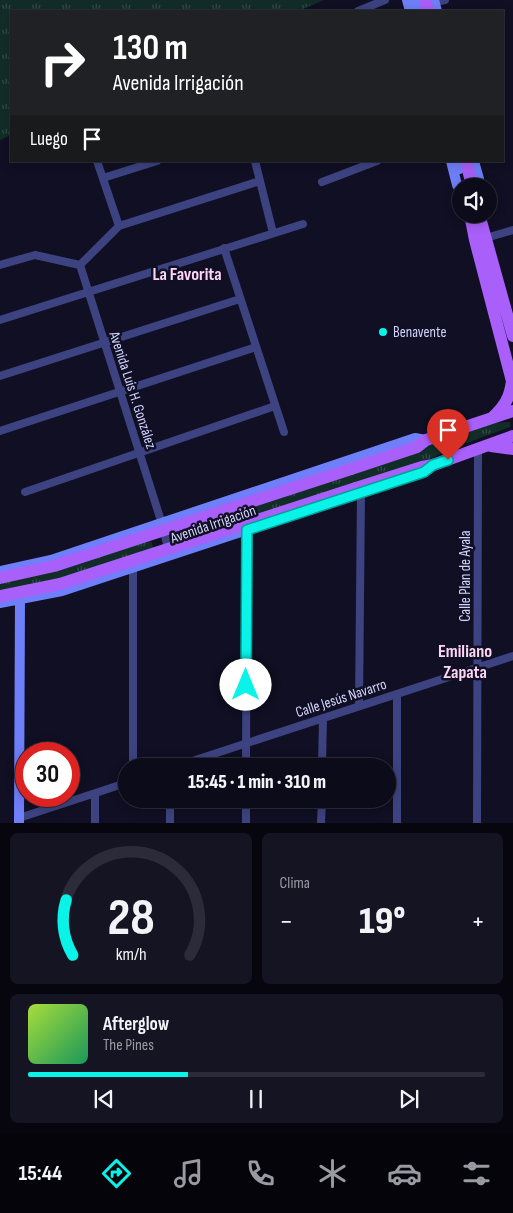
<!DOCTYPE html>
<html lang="es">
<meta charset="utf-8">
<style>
:root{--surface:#0c0b1a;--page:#151423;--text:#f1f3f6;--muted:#9a9ba2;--line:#2c2b39;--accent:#09f3e8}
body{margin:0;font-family:"Sofia Sans Condensed",sans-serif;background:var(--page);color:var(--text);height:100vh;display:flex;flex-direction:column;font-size:19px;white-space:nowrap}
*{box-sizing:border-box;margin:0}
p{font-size:16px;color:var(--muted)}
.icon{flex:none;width:28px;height:28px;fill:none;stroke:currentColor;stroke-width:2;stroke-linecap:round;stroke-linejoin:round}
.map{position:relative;height:823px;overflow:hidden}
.panel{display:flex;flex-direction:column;gap:10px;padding:10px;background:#07060e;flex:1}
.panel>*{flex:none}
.top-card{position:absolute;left:10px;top:10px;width:494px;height:152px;border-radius:0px;box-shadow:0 2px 12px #0003,0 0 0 1px var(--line);background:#202124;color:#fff;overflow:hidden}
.controls{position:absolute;left:452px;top:178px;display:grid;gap:10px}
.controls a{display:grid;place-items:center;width:45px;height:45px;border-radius:50%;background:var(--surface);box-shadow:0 2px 12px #0003,0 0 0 1px var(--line);font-size:25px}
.speed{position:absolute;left:15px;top:742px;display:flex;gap:10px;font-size:25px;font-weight:700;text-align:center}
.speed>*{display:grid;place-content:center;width:65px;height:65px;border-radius:50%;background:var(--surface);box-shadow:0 2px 12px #0003,0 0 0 1px var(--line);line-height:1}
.speed .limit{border:8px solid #d22;background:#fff;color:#111}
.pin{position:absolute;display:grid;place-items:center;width:42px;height:42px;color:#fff;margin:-51px -21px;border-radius:50% 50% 50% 0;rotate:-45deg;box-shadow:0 0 5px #0007}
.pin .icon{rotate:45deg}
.me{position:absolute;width:55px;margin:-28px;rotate:0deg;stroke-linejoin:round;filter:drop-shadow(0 0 4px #0008)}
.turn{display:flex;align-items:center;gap:18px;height:105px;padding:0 20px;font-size:22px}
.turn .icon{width:65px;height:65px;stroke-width:2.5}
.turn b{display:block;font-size:35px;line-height:42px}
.then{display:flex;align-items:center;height:48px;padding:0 20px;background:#0003;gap:10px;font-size:19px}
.big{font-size:38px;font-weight:800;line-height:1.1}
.panel .tile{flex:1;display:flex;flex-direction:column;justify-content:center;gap:8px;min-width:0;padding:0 18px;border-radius:8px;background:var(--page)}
.panel .dial{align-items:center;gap:0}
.dial svg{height:130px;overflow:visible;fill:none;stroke:var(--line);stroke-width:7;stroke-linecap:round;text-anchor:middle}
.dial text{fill:var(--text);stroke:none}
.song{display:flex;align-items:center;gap:15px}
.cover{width:60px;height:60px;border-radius:8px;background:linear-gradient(135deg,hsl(80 70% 55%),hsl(150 70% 35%))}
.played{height:5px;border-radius:2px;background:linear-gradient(90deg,var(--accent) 35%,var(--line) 35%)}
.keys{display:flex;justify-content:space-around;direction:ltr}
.heat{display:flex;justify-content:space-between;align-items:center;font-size:28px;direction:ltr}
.panel .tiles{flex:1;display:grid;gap:10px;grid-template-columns:1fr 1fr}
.tile:last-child{grid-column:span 2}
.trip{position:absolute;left:118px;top:758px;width:278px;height:50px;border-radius:25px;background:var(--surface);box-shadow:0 2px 12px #0003,0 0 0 1px var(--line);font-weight:800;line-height:50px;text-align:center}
.menu{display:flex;height:80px;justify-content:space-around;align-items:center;background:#05040a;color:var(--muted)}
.menu .icon{width:35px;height:35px}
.menu .on{color:var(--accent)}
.menu b{font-size:22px;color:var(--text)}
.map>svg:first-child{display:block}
.grass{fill:url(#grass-tufts)}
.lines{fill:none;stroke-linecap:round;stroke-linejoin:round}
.street{stroke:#3c4380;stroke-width:8}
.secondary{stroke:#6e7ff9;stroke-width:10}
.primary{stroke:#a95ff9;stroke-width:12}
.secondary-bridge{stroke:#6e7ff9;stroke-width:10}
.primary-bridge{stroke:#a95ff9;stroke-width:12}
.route-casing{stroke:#069e97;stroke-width:12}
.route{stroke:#09f3e8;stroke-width:9}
.poi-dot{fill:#09f3e8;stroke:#100f23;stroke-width:2}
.labels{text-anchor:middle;stroke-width:5;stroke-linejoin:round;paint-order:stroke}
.poi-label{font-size:15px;fill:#d3d4fd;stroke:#100f23;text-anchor:start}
.street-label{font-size:15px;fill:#d3d4fd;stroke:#100f23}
.quarter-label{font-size:18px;font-weight:bold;fill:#fdd5f5;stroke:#100f23}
</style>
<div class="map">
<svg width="513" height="823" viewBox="0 0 513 823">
<defs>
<pattern id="grass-tufts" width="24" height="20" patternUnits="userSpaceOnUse" patternTransform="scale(1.25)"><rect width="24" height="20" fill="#122d28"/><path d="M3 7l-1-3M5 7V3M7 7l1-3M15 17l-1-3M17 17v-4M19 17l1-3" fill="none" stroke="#344b48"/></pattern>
</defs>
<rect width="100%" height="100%" fill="#100f23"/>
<path class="grass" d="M0,0h324l-26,11h-287v124l-11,5z
M510,422v5l-65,24 -23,13 -250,80 -2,-4 6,-7 55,-18 14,-9 248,-83z
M148,539l4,4 2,10 -154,43v-18z"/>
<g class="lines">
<path class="street" d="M430,3l15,-3
M358,11l27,-11
M97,161l22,65
M255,161l18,72
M103,178l54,-17
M322,182l55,-21
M486,238l27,-8
M224,248l60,184
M0,265l35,-10 45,10 39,-39 141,-45
M80,265l82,259 7,28
M0,320l303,-96
M0,376l240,-77
M0,431l256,-84
M25,492l250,-86
M397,694v129
M359,706l2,-214
M133,766v-198
M177,766l336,-110
M246,766l1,-236
M322,766l1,-48
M95,794v29
M19,818l107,-35
M170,823v-24
M246,823v-24
M321,823l1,-24
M477,823l1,-374"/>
<path class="secondary" d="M407,0l3,11
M434,0l3,11
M451,161l6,24 4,6
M458,161l2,8
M474,161l5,18 -2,7
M0,571l51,-11 364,-122 11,2
M0,603l62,-12 191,-63
M19,823l1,-224"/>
<path class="primary" d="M466,161l6,25
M470,214l5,26 38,145
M479,214l34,122
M493,417c12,-11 17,-20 19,-36
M491,446l22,3
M351,469l66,-22 9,-7 87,-29
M356,488l66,-21 11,-2 80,-29"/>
<path class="secondary-bridge" d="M416,0l3,11"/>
<path class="primary-bridge" d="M425,0l3,11
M0,578l54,-12 297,-97
M0,596l60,-12 296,-96"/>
</g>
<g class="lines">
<g class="route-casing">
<path id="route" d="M246,685l1,-155 177,-58 9,-7 15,-5"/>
</g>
<use href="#route" class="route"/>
</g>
<circle class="poi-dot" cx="383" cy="332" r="5"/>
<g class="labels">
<g class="poi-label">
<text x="393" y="337">Benavente</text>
</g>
<g class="street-label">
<text transform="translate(133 390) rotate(72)" y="5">Avenida Luis H. González</text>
<text transform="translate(213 524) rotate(-19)" y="5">Avenida Irrigación</text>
<text transform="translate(465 576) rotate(-90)" y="5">Calle Plan de Ayala</text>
<text transform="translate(341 698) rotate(-18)" y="5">Calle Jesús Navarro</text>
</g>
<g class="quarter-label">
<text x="187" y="280">La Favorita</text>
<text x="465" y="657">Emiliano<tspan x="465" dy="21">Zapata</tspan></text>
</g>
</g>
</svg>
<div class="controls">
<a><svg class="icon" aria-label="sound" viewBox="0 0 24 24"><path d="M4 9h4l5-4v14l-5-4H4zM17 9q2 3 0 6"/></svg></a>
</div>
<div class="speed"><div class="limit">30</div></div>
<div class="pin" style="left:448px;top:460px;background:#d93025"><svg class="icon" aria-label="arrive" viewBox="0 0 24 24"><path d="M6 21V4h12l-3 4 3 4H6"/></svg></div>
<svg class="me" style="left:246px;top:685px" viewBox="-20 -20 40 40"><circle r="19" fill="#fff"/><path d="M0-13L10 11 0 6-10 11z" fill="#09f3e8"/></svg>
<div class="trip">15:45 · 1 min · 310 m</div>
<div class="top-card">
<div class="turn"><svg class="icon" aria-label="right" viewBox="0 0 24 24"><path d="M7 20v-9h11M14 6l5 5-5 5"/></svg><div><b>130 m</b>Avenida Irrigación</div></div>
<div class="then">Luego<svg class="icon" aria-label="arrive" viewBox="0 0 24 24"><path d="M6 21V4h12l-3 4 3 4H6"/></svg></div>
</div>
</div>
<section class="panel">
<div class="tiles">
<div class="tile dial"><svg viewBox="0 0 100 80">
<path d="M14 69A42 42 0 1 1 86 69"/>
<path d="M14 69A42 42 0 0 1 10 35" stroke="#09f3e8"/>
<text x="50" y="56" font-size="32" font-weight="700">28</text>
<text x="50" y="72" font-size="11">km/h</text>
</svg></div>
<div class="tile"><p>Clima</p>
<div class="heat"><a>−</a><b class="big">19°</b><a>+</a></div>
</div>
<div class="tile">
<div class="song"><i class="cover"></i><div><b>Afterglow</b><p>The Pines</p></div></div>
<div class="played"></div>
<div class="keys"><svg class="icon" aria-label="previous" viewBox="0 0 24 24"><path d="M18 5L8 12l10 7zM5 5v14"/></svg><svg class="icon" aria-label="pause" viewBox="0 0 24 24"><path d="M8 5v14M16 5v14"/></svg><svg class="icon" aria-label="next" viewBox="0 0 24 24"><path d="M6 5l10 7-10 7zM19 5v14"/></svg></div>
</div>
</div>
</section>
<nav class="menu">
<b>15:44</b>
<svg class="icon on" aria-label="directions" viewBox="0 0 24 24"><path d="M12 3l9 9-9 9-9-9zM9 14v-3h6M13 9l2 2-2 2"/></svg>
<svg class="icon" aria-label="music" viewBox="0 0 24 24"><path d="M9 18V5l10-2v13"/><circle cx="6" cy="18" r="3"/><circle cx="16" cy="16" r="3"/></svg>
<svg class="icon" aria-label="phone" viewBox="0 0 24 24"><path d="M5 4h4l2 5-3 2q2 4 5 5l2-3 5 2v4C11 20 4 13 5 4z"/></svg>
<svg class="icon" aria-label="climate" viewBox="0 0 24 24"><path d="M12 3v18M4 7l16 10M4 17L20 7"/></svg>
<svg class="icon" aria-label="car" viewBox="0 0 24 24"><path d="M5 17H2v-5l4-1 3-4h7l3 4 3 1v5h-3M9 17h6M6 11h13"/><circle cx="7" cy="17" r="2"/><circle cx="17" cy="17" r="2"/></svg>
<svg class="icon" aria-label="filters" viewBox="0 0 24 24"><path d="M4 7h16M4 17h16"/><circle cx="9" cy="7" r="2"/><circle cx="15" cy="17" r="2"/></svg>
</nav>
